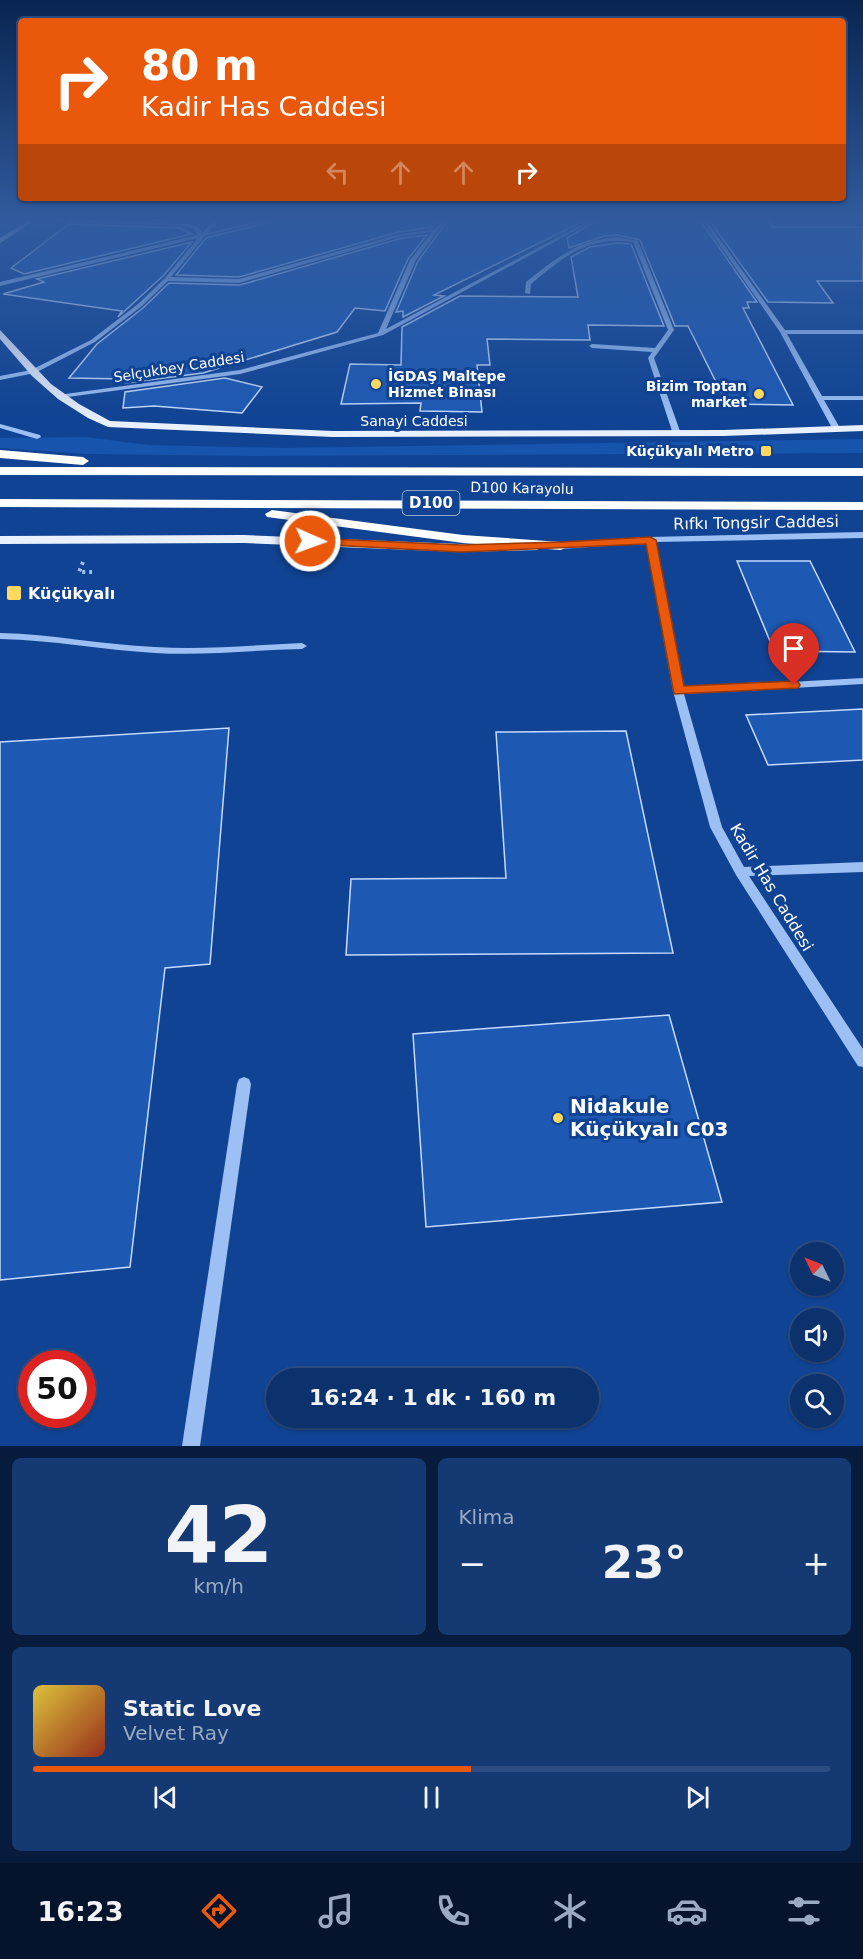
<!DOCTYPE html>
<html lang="tr">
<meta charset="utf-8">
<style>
:root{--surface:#0c326e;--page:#153a73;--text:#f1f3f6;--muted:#9aaac2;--line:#2c4d81;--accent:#ea580c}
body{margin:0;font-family:"DejaVu Sans",sans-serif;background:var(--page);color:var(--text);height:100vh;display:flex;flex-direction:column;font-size:22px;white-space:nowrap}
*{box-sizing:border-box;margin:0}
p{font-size:20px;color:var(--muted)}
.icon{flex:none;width:33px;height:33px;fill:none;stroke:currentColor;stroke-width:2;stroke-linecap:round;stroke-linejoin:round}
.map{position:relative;height:1446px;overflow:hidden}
.sheet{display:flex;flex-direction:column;gap:12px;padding:12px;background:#071c3c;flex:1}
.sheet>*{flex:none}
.banner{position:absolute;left:18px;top:18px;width:828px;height:183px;border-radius:6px;box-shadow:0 2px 4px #0004,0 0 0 2px var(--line);background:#ea580c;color:#fff;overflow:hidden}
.needle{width:39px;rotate:313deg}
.fabs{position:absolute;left:790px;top:1242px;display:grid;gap:12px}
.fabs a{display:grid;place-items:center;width:54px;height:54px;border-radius:50%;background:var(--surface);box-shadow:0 2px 4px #0004,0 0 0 2px var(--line);font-size:30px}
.speed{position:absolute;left:18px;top:1350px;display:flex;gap:12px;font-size:30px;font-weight:700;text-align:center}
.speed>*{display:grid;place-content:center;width:78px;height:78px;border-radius:50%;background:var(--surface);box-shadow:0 2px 4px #0004,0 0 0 2px var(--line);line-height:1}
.speed .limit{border:9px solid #d22;background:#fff;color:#111}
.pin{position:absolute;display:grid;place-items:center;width:51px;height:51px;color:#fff;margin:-62px -26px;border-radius:50% 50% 50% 0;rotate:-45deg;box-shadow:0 0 6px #0007}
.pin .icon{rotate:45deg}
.me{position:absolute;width:66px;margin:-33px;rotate:92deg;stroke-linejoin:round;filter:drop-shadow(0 0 4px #0008)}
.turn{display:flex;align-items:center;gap:21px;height:126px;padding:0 24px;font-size:27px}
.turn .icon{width:78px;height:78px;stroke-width:2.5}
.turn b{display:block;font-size:42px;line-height:51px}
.lanes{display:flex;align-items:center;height:57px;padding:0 24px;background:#0003;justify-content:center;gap:30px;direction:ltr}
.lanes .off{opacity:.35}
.big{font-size:45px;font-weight:700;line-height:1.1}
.sheet .tile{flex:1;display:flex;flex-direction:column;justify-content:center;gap:9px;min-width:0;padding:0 21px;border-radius:9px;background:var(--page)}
.sheet .dial{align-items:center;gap:0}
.dial b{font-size:78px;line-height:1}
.song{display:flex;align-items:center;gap:18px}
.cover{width:72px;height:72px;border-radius:9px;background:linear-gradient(135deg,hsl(50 70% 55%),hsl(10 70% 35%))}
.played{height:6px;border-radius:3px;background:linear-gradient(90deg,var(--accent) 55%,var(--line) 55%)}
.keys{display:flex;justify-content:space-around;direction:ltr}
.heat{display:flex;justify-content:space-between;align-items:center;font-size:33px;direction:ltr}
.sheet .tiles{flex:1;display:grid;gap:12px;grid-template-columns:1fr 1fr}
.tile:last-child{grid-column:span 2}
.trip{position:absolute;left:266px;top:1368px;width:333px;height:60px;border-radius:30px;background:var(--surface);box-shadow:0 2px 4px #0004,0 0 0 2px var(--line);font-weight:700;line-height:60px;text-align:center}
.menu{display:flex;height:96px;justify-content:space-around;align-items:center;background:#05142c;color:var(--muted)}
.menu .icon{width:42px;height:42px}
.menu .on{color:var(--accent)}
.menu b{font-size:27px;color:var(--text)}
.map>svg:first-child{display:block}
.green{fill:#1754ae}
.building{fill:#1d59b3;stroke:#c4dbfe;stroke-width:1.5}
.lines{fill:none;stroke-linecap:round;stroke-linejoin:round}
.path{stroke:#9cc0f4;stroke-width:4;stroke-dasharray:3 4;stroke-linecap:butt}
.minor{fill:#9cc0f4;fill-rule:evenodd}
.major{fill:#e9f0ff;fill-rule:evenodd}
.highway{fill:#fff;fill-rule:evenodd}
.route{fill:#ea580c;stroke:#983908;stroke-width:1.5}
.poi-dot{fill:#ffd95f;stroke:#104393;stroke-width:2}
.labels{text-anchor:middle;stroke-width:6;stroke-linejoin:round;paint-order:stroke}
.far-street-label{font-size:14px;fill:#fff;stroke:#104393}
.far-poi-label{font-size:14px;font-weight:bold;fill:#fff;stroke:#104393;text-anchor:end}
.shield{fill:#104393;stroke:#b7c7df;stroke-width:1.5}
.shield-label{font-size:15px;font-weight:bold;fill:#fff}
.street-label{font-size:16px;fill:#fff;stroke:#104393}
.poi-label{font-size:16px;font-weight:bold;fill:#fff;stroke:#104393;text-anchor:start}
.near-poi-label{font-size:20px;font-weight:bold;fill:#fff;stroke:#104393;text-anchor:start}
</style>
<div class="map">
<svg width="863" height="1446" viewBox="0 0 863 1446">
<rect width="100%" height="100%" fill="#104393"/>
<path class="green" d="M85,437l64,8 133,3 581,-9v14l-614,3 -163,-2 -86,-6v-10z"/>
<path class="building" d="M271,220h168l-5,7 -35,5 -160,45 -63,-2 30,-37 64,-16z
M448,220h138l-152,75 10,1 -41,21v-6l-7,1 22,-51z
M597,220h103l57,82h-10l2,6h-6l50,97 -66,-1 -39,-78h-13l-35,-86 -22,-5 -14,1 -35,12 -2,-10z
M709,220h59l5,7h90v54h-46l16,22 -65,-1z
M69,224l111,4 12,6 -168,40 -13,-6z
M427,235l-19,24 -23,52 -30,-3 -18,24 -134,41 -77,10v-4l-57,-1 28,-34 46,-36 26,-25 71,2 162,-47z
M192,242l-29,34 -45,41 4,-6 -119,-17 41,-12 -7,-3z
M617,243l14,1 33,82 -76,-1 2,15 -103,-1 3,26h-13l5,47 -62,-1 1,-8 -80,1 9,-40 51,1 1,-38 58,-31 118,1 -7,-40 19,-10z
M225,378l37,9 -20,26 -88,-7 -31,2 2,-16z
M737,561h73l45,91 -81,-1z
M863,709v51l-95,5 -22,-50z
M229,728l-19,236 -45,4 -35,299 -130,13v-538z
M626,731l47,222 -327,2 5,-76 155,-1 -10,-146z
M669,1015l53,187 -296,25 -13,-193z"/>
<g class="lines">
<path class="path" d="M83,562l-4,10h13"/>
<path class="minor" d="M50,220l137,4 11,3 4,6 12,-13h4l-10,13 54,-13h7l-64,16 -34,41 68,2 161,-45 35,-5 7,-9h4l-30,40 -30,69 204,-109h5l-212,115 -143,39 -180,24 -3,-2 1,-1 182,-25 138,-37 32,-73 22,-28 -30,4 -163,47 -71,-2 -26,25 -47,36 -60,31 -35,7v-4l31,-6 60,-30 47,-36 27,-26 33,-40 -198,48v-4l198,-47 -4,-6 -8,-3 -134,-5z
M702,220h4l79,110h78v4h-76l35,62h41v4h-39l16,28 -1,2 -7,-2 -52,-96z
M618,237l20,4 36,89 -20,28 27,76 -1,2 -7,-2 -25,-76 4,-6 -60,-4 -3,-2 3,-2 63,4 13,-18 -35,-88c-46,-6 -68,14 -102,42l-1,10 -5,-1 1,-11c30,-24 53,-43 92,-45z
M0,424l40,11 1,2 -4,2 -37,-11z
M863,532v6l-208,4 27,146 181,-10v6l-179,10 38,133 22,40 119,-5v10l-114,4 114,173v18l-5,-1 -122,-191 -26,-48 -37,-136 -27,-148 -85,6 -4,-3 4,-3 89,-6z
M0,633c52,1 103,12 155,14 49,3 98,-2 147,-4l5,3 -5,3c-49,1 -98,7 -147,4 -52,-3 -103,-13 -155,-14z
M244,1077l5,2 2,5 -51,362h-18l55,-362 2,-5z"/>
<path class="major" d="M29,220h7l-36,23v-5z
M0,330l51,54 28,20 31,17 223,10 391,-1 139,-5v6l-139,5 -391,1 -225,-10 -20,-9 -30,-19 -26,-23 -32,-37z
M244,535l217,9 76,-2 6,4 -6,4 -76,2 -217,-9 -244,1v-8z"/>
<path class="highway" d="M0,450l83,7 6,4 -6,4 -83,-7z
M0,467l863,1v8l-863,-1z
M0,499l863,3v8l-863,-3z
M272,510l191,25 98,7 7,4 -7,4 -98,-7 -196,-26 -2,-3z"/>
</g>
<linearGradient id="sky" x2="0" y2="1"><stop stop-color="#092551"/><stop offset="0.52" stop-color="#315b9e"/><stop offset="1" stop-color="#315b9e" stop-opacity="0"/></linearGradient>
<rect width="863" height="422" fill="url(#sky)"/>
<path class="route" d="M650,537l6,3 28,146 110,-5 4,1 2,3 -2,3 -124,6 -28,-150 -185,8 -151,-8 -5,-3 5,-3 151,7 100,-3z"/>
<g class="poi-dot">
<circle cx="376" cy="384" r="6"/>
<circle cx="759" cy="394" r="6"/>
<rect x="760" y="445" width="12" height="12" rx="3"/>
<rect x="6" y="585" width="16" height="16" rx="3"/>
<circle cx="558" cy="1118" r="6"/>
</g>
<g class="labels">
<g class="far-street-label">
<text transform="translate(179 367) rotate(-9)" y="5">Selçukbey Caddesi</text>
<text x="414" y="426">Sanayi Caddesi</text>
<text transform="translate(522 488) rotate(1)" y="5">D100 Karayolu</text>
</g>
<g class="far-poi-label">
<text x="388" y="381" text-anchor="start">İGDAŞ Maltepe<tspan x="388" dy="16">Hizmet Binası</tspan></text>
<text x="747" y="391">Bizim Toptan<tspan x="747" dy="16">market</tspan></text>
<text x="754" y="456">Küçükyalı Metro</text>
</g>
<rect class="shield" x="402.5" y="491" width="57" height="24" rx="4.5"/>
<g class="shield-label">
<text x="431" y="508">D100</text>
</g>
<g class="street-label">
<text transform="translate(756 522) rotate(-1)" y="6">Rıfkı Tongsir Caddesi</text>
<text transform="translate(772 887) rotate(59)" y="6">Kadir Has Caddesi</text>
</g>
<g class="poi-label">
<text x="28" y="599">Küçükyalı</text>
</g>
<g class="near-poi-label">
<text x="570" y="1113">Nidakule<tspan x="570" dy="23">Küçükyalı C03</tspan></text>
</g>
</g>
</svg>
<div class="fabs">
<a><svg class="needle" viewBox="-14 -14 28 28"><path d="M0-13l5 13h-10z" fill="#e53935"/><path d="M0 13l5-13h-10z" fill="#9aaac2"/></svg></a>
<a><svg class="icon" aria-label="sound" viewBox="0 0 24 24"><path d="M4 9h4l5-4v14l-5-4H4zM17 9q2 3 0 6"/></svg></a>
<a><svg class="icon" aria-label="search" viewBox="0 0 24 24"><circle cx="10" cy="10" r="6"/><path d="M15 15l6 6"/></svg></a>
</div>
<div class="speed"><div class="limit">50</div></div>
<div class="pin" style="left:794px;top:685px;background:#d93025"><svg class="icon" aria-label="arrive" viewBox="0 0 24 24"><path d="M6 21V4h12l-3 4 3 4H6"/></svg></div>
<svg class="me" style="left:310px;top:541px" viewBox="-20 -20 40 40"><circle r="17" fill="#ea580c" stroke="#fff" stroke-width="3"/><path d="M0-11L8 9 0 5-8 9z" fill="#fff"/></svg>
<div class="trip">16:24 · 1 dk · 160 m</div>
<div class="banner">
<div class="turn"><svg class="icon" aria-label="right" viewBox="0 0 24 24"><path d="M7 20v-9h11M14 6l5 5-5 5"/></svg><div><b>80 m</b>Kadir Has Caddesi</div></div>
<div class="lanes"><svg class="icon off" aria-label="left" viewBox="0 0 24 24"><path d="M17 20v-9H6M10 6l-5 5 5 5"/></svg><svg class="icon off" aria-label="ahead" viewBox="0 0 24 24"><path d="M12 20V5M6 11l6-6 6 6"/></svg><svg class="icon off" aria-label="ahead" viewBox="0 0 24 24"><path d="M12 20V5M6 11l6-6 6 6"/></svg><svg class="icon" aria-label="right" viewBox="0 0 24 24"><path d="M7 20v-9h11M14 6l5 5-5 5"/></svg></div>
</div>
</div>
<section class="sheet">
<div class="tiles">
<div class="tile dial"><b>42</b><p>km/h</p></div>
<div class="tile"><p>Klima</p>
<div class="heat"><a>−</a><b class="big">23°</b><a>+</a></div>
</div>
<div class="tile">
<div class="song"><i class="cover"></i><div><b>Static Love</b><p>Velvet Ray</p></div></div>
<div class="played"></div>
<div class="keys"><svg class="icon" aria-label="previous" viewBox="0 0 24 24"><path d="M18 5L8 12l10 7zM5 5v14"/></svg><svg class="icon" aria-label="pause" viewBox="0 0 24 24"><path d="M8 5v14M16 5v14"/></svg><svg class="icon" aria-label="next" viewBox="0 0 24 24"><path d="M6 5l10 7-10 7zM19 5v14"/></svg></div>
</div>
</div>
</section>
<nav class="menu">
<b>16:23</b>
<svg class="icon on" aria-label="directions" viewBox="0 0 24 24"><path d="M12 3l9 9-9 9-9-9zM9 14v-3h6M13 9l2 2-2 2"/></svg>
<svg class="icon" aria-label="music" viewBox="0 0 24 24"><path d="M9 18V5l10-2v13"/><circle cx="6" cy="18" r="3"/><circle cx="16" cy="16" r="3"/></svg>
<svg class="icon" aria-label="phone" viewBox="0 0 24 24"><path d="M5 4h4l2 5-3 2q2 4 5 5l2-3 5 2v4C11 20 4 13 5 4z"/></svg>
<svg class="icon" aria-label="climate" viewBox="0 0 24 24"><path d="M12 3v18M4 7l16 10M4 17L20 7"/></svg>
<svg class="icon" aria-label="car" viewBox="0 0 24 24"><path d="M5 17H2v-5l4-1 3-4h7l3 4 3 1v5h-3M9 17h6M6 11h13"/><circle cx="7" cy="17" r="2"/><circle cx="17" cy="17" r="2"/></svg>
<svg class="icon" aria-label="filters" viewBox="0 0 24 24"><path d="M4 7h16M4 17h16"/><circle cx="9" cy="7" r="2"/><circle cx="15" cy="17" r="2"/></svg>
</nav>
